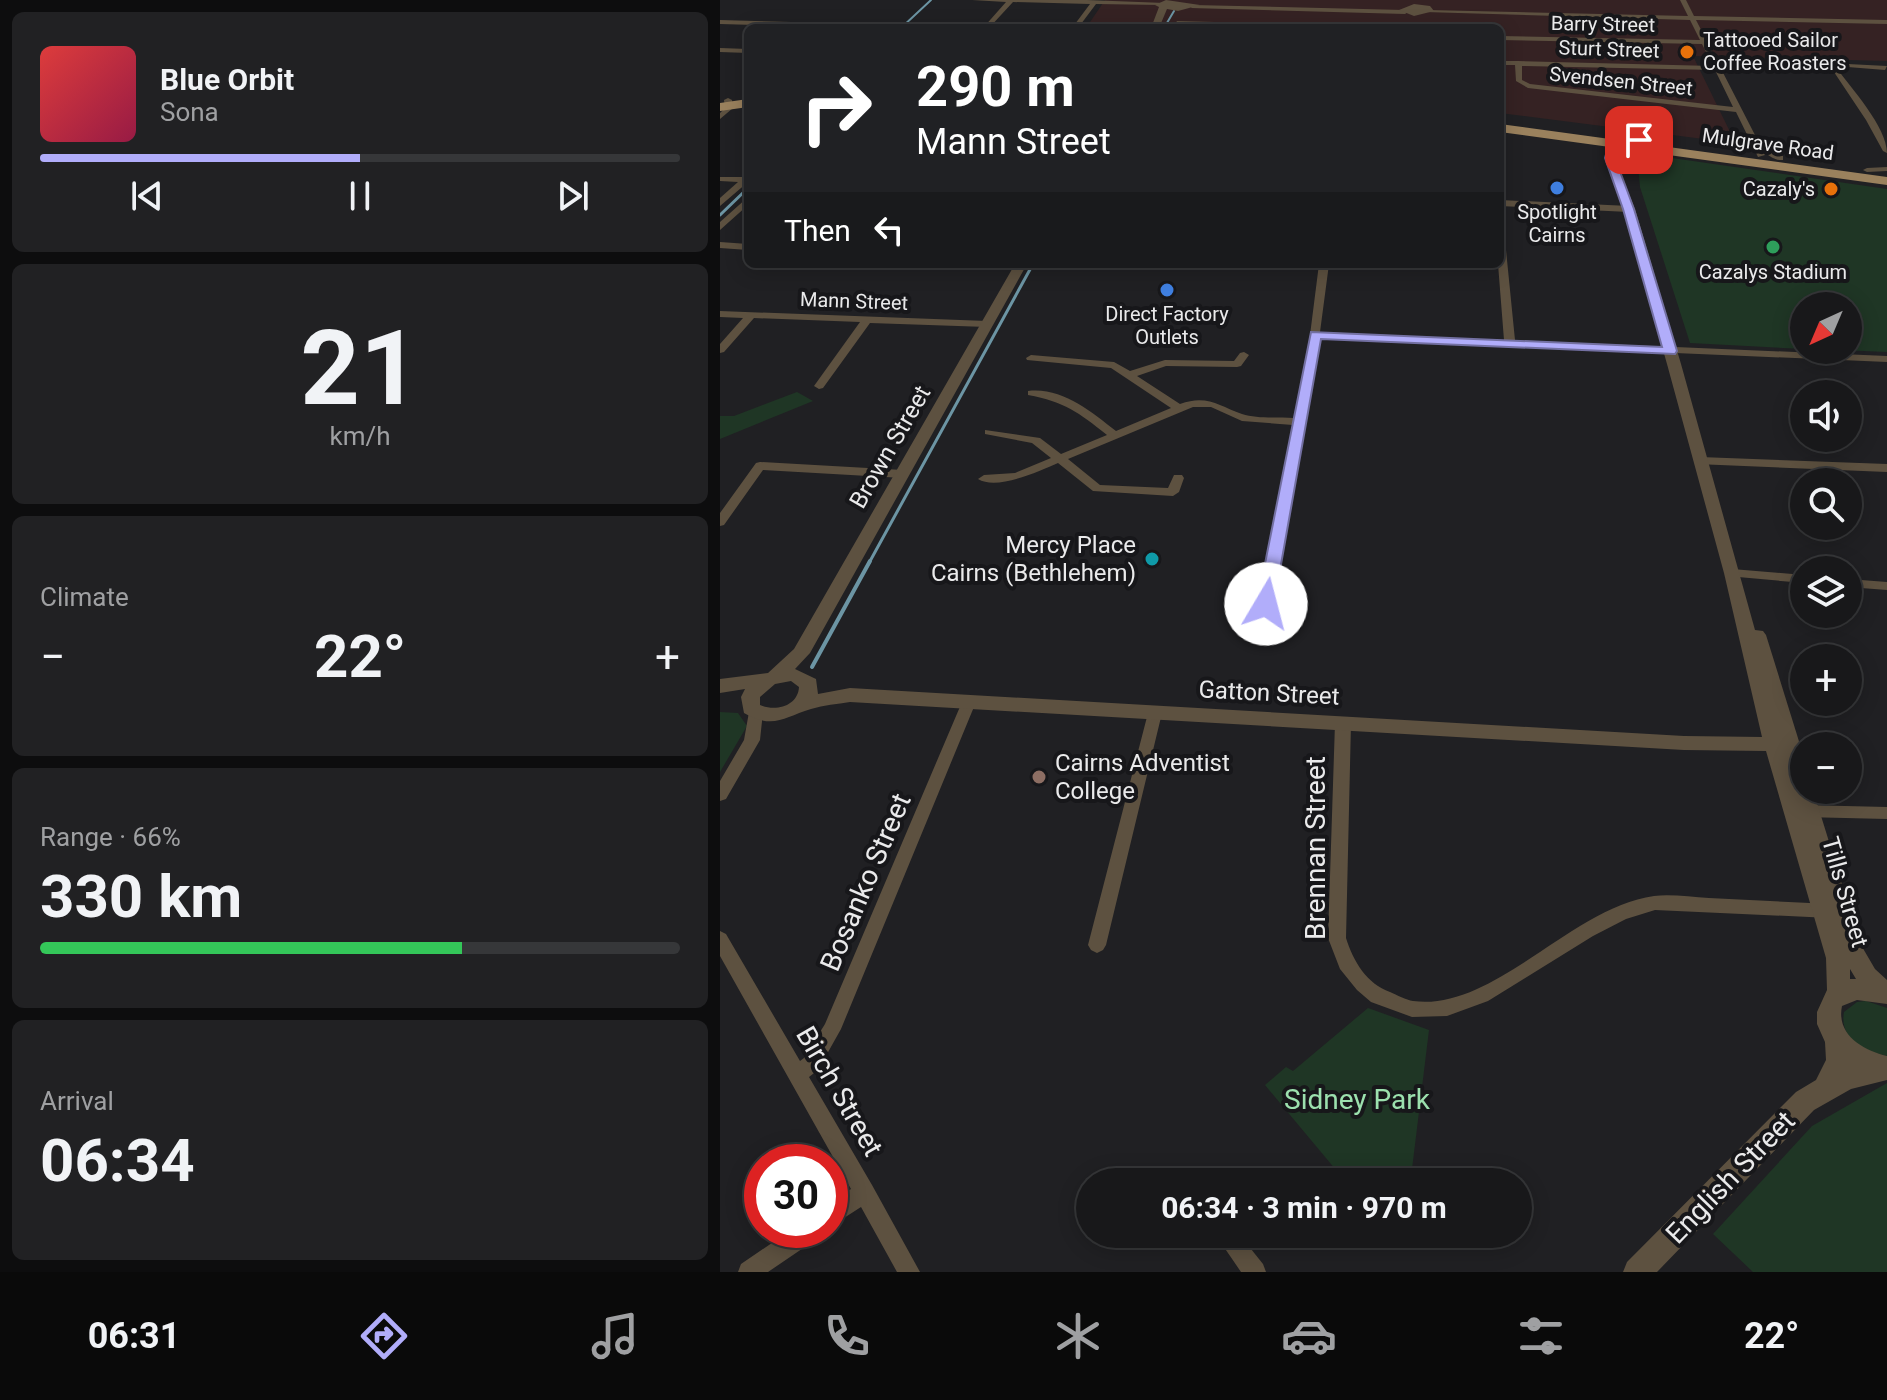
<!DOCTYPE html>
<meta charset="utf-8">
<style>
:root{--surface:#18181a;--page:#212123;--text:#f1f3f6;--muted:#9fa0a2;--line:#363739;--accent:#b1adfa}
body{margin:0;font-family:Roboto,sans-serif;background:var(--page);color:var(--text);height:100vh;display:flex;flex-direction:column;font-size:30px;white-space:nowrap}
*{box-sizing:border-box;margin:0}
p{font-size:26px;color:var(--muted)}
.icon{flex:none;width:44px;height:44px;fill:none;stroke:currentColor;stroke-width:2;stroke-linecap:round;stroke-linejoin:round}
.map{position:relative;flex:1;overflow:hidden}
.panel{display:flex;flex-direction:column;gap:12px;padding:12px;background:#0d0d0e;width:720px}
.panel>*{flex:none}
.top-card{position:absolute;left:24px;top:24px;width:760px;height:244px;border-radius:12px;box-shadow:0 4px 20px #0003,0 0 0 2px var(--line);background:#202124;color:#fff;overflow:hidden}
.needle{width:52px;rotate:224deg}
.controls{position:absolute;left:1070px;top:292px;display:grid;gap:16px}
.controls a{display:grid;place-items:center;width:72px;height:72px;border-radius:50%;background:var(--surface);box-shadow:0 4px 20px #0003,0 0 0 2px var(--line);font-size:40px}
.speed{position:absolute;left:24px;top:1144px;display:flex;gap:16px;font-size:40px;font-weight:700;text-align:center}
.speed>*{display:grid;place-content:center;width:104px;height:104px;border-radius:50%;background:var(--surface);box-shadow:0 4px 20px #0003,0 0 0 2px var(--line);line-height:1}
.speed .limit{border:12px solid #d22;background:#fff;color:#111}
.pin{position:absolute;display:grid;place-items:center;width:68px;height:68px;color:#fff;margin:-34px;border-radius:16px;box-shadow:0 4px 12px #0006}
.me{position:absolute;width:88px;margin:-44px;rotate:8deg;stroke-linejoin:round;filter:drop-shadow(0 0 6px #0008)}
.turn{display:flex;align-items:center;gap:28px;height:168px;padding:0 40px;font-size:36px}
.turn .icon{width:104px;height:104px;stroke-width:2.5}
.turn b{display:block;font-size:56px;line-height:68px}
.then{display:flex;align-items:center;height:76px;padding:0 40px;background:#0003;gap:16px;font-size:30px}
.big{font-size:60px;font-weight:700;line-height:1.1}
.panel .card{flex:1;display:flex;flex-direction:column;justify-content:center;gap:12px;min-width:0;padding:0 28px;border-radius:12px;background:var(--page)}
.panel .dial{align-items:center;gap:0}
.dial b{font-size:104px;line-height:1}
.song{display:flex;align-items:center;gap:24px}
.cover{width:96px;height:96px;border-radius:12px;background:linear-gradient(135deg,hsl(0 70% 55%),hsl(340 70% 35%))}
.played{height:8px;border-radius:4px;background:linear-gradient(90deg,var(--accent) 50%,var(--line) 50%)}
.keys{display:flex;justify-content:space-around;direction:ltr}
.heat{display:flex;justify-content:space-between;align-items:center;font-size:44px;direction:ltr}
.charge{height:12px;border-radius:6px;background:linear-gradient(90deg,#34c759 66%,var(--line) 0)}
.trip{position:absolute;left:356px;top:1168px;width:456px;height:80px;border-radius:40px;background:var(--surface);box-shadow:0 4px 20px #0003,0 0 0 2px var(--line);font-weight:700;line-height:80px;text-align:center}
.dock{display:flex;height:128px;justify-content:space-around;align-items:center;background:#0a0a0a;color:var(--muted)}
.dock .icon{width:56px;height:56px}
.dock .current{color:var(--accent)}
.dock b{font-size:36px;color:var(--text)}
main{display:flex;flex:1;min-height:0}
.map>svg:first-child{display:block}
.industrial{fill:#352223}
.green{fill:#1f3625}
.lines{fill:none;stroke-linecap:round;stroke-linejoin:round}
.stream-far2{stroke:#6c95a4;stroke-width:2}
.stream-far1{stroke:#6c95a4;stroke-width:3}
.stream{stroke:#6c95a4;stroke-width:4}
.minor{fill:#5d5140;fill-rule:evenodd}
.tertiary{fill:#5d5140;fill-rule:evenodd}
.primary{fill:#9a815d;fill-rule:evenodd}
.route{fill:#b1adfa;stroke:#7370a2;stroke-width:2}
.food-dot{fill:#e8710a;stroke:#17171a;stroke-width:3}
.shop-dot{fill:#3f7fe0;stroke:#17171a;stroke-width:3}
.leisure-dot{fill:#2e9e5b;stroke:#17171a;stroke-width:3}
.culture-dot{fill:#0f9aa8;stroke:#17171a;stroke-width:3}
.education-dot{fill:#8d6e63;stroke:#17171a;stroke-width:3}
.labels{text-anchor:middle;stroke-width:8;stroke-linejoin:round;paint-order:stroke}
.far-street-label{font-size:20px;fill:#eaeaeb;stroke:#17171a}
.far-poi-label{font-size:20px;fill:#eaeaeb;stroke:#17171a}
.street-label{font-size:24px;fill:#eaeaeb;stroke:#17171a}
.poi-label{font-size:24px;fill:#eaeaeb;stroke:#17171a;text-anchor:end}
.near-street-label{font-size:28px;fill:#eaeaeb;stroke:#17171a}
.near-park-label{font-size:28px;fill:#9ce1ae;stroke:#17171a}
</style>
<main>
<section class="panel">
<div class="card">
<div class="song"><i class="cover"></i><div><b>Blue Orbit</b><p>Sona</p></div></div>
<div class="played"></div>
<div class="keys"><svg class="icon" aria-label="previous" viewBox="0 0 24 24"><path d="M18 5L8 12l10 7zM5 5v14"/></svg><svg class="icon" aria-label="pause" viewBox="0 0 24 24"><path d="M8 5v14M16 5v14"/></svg><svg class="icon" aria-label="next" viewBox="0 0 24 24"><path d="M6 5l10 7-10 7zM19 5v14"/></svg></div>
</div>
<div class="card dial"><b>21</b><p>km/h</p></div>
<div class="card"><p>Climate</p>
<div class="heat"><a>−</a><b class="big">22°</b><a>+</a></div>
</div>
<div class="card"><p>Range · 66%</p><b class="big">330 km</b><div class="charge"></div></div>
<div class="card"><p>Arrival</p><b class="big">06:34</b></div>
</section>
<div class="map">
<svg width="1167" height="1272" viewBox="0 0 1167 1272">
<rect width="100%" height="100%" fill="#202023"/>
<path class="industrial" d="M385,0h782v61l-194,-5 42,86h-8l-227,-29v-85h-414z"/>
<path class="green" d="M924,154l243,35v163l-47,-2h8v-44h-44v43l-114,-6 -50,-156 -3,-32z
M77,392l16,9 -93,38v-23h14z
M0,712l18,1 9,13 -27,46z
M1146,1001l21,7v48c-23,-5 -48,-17 -43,-44l13,-10z
M648,1008l61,22 -17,139 13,13h-79l-81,-97 21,-18 7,4z
M1167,1083v189h-134l-40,-38 99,-108z"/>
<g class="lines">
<path class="stream-far2" d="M181,28l30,-28
M444,28l10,-17"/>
<path class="stream-far1" d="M0,215l28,-27
M149,563l164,-299"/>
<path class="stream" d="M92,667l58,-106"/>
<path class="minor" d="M252,0h115l78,3 -3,2 -66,-1 -18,24h-6l18,-24 -77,-2 -24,26h-6l23,-26z
M960,0h6l8,16 193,4v4l-191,-4 60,117h5l11,14 11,5v4c-8,1 -16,-5 -21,-11l3,6 -7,2 -22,-45 -208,-24 -12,-7 -1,-16h-15v-4h18l195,5 -11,-22 -202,-4v-4l200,4 -10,-20 -265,-8 3,-2 260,6zM802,66l193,4 18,37 -203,-23 -8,-4z
M473,5l212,5 3,2 -3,2 -214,-6z
M0,20l149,4 3,2 -3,2 -149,-4z
M457,21l199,5 3,2 -204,-4z
M0,48l28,1v4l-28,-1z
M1108,63l59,3 -2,4 -50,-4c16,22 52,61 52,87l-4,-2 -17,-31z
M8,98l4,2 1,8 -13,11v-6l5,-5 -1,-8z
M1167,167v4l-20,1 -4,-2 4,-2z
M28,175v7l-28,24v-8l18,-16 -18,-1v-4h23z
M28,197v8l-28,25v-8z
M780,200l129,6 4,3 -4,3 -129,-6z
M780,237l5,3 10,100 372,16v6l-373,-16 -4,2 -4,-2 -186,-8 -47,266 -7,4 -7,-4 34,-179 -51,-4 -31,-14h-18l-125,52 32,26 68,3 6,-13h8l2,3 -5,14 -6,4 -80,-5 -35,-28c-19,8 -61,28 -80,16l6,-4 31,-2 36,-15 -19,-15 -47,-9v-4l55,8 21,16 46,-19c-29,-23 -42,-33 -79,-40v-4c34,-4 62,20 88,40l55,-23 -60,-40 -84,-8 -1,-2 5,-3 83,7 16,9 35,-11 69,1 6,-8 4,-1 5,3 -8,11 -4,1 -71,-1 -29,10 43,28c27,-10 39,2 62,10 15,5 36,3 52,4l16,-83 9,-71h10l-9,68 184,8 -6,-76h2z
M0,242l28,2v6l-28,-2z
M0,311l267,10 5,3 -5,3 -117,-4 -47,65 -4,1 -5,-3 46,-64 -106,-4 -30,34 -4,1v-9l23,-26 -23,-1z
M980,457l187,7v8l-191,-8v-6z
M40,462l143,8 6,4 -6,4 -140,-8 -39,55 -4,1v-13l36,-50z
M1012,569l72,6v8l-77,-7 -2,-3 2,-3z
M1128,579l39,3v8l-39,-3z
M249,697l5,1 2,4 -135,327 -23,41 -9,7 63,108 48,87h-23l-36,-65 -31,20v-24l21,-14 -131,-233v-25l6,3 74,127 4,-3 21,-34 137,-322 2,-4z
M36,707l5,1 2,4 -3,28 -34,59 -6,2v-20l24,-41 5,-28 2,-4z
M435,708l5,1 2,4 -56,232 -3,5 -6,3 -6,-3 -3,-5 60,-232 2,-4z
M623,718l5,1 3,4 -5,215c7,23 21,46 44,54 7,3 16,8 23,9 80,11 159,-94 241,-105 17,-2 37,1 55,2 40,2 81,4 121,6l6,2 3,5 -3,5 -6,2 -175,-8 -29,9 -33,17 -105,65 -41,15 -35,1 -41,-15 -14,-12 -17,-21 -12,-31 7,-215 3,-4z
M1083,805l84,2v12l-84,-2 -6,-2 -2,-4 2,-4z
M71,1230h30l-3,8 -50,34h-30l3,-8z
M495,1234h24l24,30 3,8h-25z"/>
<path class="tertiary" d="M446,0l34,5 -22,6 -11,-2 -8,19h-8l8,-21 -4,-2z
M694,4l16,2 4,5 -20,5 -15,-6z
M893,140l5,3 -3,12 2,10 18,44 46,155 74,266 8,1 3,4 36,116 2,39h9l48,155 14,24 12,11v24l-30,-4 -15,6c-6,29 21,44 45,50v24l-36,9 -37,21 -157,162h-34l4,-10 169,-170 20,-12 10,-20 -1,-18 -8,-18v-12l10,-22 -1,-32 -60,-207 -82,-1 -834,-48c-13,2 -26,3 -39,7 -27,8 -37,21 -67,4l-3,-16 4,-8 -25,4v-14l48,-6 26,-24 221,-385h12l-217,389 -15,16 21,10 2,15 32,-6 834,48 78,1 -38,-164 -57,-209 -44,-155 -16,-44 -2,-10 3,-12zM71,681l8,6c-1,19 -23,25 -39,18v-8l15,-13zM1130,969l6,10h-6z"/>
<path class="primary" d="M28,99v8l-28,4v-8z
M780,124l387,53v8l-387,-53z"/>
</g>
<path class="route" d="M896,134l28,6 -5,3 -19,-3 -5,18 19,51 43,142 -2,3 -354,-15 -47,265 -8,5 -7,-1 -2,-4 54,-272 351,15 -39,-138 -18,-51 6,-21z"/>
<g class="food-dot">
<circle cx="967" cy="52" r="8"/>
<circle cx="1111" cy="189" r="8"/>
</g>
<g class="shop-dot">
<circle cx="837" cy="188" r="8"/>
<circle cx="447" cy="290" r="8"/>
</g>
<circle class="leisure-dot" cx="1053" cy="247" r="8"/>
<circle class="culture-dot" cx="432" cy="559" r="8"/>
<circle class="education-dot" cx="319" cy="777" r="8"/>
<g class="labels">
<g class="far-street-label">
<text transform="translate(883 24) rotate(1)" y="7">Barry Street</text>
<text transform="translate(889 49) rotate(2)" y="7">Sturt Street</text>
<text transform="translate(901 81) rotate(6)" y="7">Svendsen Street</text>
<text transform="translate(1048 144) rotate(8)" y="7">Mulgrave Road</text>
<text transform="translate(134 301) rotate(2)" y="7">Mann Street</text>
</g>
<g class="far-poi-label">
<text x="983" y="47" text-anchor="start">Tattooed Sailor<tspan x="983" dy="23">Coffee Roasters</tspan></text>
<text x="1095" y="196" text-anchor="end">Cazaly's</text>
<text x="837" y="219">Spotlight<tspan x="837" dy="23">Cairns</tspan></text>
<text x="1053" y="279">Cazalys Stadium</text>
<text x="447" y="321">Direct Factory<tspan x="447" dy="23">Outlets</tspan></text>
</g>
<g class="street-label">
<text transform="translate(170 447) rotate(-60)" y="8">Brown Street</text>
<text transform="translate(549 693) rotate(3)" y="8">Gatton Street</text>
<text transform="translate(1125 892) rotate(74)" y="8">Tills Street</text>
</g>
<g class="poi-label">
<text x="416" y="553">Mercy Place<tspan x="416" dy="28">Cairns (Bethlehem)</tspan></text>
<text x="335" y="771" text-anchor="start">Cairns Adventist<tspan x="335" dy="28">College</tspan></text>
</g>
<g class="near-street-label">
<text transform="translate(595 848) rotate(-90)" y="10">Brennan Street</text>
<text transform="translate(145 882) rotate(-67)" y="10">Bosanko Street</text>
<text transform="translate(120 1091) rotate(60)" y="10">Birch Street</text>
<text transform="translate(1010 1177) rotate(-46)" y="10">English Street</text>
</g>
<g class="near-park-label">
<text x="637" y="1109">Sidney Park</text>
</g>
</g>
</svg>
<div class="controls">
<a><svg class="needle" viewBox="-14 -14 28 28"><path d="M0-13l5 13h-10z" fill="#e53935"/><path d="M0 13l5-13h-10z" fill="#9fa0a2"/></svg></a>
<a><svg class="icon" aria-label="sound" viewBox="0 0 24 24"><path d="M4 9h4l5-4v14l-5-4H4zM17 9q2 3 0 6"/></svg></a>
<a><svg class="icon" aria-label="search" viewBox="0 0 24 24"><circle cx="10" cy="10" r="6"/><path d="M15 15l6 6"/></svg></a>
<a><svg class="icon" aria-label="layers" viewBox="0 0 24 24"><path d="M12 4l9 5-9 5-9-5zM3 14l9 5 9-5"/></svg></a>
<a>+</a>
<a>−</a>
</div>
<div class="speed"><div class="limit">30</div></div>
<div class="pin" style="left:919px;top:140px;background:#d93025"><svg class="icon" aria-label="arrive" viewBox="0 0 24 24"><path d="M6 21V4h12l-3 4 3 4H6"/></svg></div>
<svg class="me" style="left:546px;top:604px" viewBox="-20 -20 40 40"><circle r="19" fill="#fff"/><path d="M0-13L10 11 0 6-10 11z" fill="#b1adfa"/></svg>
<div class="trip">06:34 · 3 min · 970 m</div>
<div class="top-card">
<div class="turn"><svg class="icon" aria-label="right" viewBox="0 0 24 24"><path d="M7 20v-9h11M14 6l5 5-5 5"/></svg><div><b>290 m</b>Mann Street</div></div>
<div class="then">Then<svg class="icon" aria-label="left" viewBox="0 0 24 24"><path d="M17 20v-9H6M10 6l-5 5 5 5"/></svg></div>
</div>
</div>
</main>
<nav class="dock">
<b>06:31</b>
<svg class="icon current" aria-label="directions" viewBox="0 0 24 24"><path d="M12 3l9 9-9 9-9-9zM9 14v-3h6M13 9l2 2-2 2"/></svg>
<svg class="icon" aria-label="music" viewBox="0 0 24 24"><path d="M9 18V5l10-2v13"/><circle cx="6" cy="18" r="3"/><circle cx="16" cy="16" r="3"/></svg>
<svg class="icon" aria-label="phone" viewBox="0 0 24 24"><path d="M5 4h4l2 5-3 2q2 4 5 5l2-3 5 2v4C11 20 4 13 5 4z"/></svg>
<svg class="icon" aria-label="climate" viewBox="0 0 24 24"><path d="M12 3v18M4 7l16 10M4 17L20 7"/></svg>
<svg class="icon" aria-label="car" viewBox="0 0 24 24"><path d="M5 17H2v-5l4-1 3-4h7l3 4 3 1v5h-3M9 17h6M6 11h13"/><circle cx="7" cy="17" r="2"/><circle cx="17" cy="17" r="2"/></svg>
<svg class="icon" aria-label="filters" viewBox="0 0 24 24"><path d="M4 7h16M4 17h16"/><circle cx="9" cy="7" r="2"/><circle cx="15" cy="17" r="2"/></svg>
<b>22°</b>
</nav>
